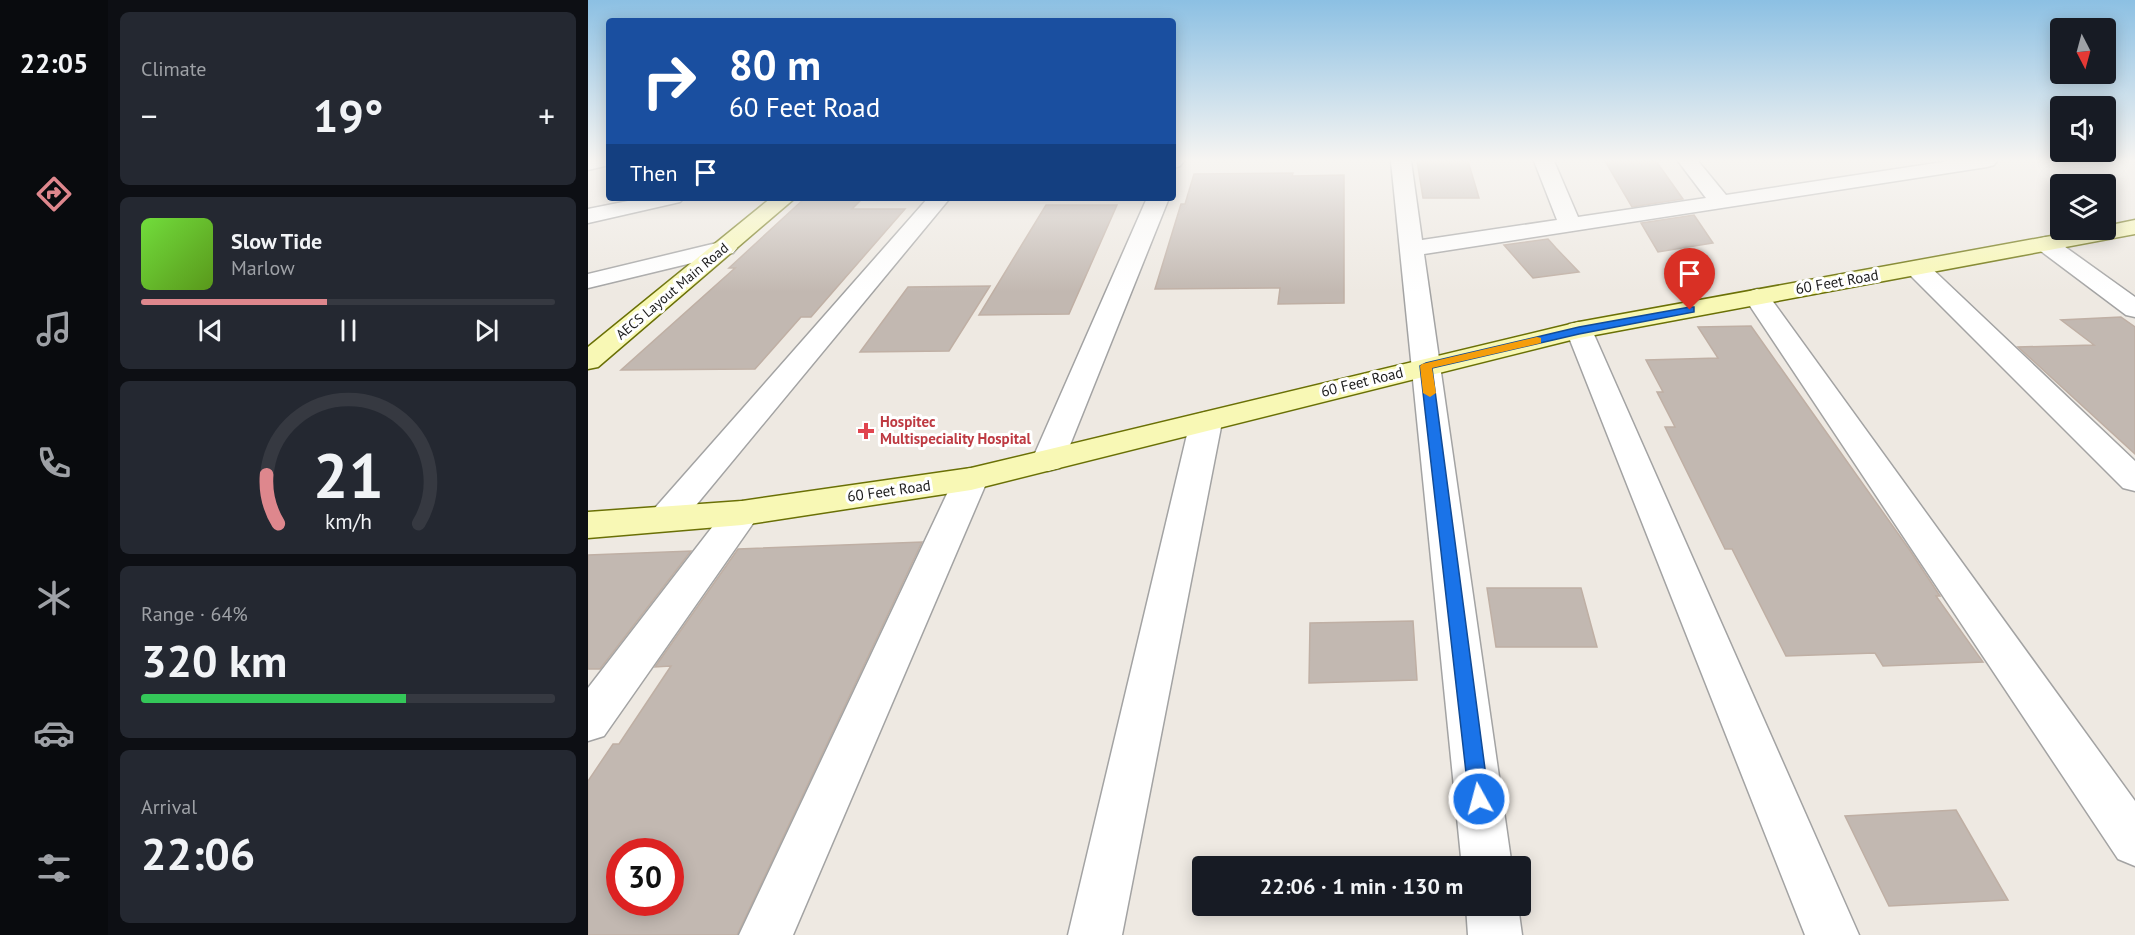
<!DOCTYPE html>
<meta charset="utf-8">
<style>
:root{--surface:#171b24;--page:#242831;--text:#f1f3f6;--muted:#9ea1a6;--line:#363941;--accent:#de878d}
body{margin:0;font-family:"PT Sans",sans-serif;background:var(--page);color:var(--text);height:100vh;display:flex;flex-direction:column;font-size:22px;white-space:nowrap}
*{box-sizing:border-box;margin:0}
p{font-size:20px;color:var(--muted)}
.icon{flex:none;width:33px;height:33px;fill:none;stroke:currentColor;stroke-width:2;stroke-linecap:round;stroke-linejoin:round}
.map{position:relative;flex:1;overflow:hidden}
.panel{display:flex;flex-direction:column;gap:12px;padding:12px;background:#0d0f14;width:480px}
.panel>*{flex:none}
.top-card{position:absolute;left:18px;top:18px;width:570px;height:183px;border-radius:6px;box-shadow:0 3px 15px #0003;background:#1a4fa0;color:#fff;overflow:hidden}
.needle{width:39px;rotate:174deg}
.controls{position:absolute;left:1462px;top:18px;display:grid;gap:12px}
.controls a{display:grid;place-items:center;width:66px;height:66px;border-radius:6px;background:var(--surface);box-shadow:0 3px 15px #0003;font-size:30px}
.speed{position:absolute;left:18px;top:838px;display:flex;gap:12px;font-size:30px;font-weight:700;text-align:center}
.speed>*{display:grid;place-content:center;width:78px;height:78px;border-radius:50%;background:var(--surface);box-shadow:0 3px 15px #0003;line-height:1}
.speed .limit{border:9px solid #d22;background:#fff;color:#111}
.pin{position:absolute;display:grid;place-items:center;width:51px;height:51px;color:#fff;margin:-62px -26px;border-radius:50% 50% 50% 0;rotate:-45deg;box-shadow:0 0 6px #0007}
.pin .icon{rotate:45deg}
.me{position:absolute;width:66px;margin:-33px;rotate:353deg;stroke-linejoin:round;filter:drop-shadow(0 0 4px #0008)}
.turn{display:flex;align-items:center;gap:21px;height:126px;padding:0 24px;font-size:27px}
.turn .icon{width:78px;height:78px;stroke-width:2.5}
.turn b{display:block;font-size:42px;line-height:51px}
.then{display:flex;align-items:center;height:57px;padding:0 24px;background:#0003;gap:12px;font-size:22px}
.big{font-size:45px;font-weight:800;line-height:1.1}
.panel .tile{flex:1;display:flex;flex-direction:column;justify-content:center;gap:9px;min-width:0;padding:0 21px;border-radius:9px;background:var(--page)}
.panel .dial{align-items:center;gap:0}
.dial svg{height:156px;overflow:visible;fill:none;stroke:var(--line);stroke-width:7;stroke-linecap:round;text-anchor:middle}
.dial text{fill:var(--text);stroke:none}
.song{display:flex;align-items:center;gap:18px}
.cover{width:72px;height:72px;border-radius:9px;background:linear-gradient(135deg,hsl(100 70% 55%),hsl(90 70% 35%))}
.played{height:6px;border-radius:3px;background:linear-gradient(90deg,var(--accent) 45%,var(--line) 45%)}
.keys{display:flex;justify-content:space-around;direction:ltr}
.heat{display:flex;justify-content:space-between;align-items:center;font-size:33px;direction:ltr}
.charge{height:9px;border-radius:4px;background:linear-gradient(90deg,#34c759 64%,var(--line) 0)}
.trip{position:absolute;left:604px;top:856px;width:339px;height:60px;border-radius:6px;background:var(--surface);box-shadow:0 3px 15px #0003;font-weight:800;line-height:60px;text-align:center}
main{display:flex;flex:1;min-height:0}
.menu{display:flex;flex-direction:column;width:108px;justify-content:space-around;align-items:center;background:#090b0e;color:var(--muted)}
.menu .icon{width:42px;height:42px}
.menu .selected{color:var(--accent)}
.menu b{font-size:27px;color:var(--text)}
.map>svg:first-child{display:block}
.building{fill:#c2b8b1;stroke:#bfafa4;stroke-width:1.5;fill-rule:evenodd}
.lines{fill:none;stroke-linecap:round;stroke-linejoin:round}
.street-casing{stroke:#a3a3a3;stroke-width:3}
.secondary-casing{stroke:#6a7006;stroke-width:3}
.street{fill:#fff;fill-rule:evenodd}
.secondary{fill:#f8f8b5;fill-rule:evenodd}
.route{fill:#1a73e8;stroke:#114b97;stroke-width:1.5}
.slow{fill:#f59e0b}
.health-dot{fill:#e0444e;stroke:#fff;stroke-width:2}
.labels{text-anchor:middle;stroke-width:6;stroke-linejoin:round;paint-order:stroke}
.far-street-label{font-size:14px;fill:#1c1c1c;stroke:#fff}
.street-label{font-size:15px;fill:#1c1c1c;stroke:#fff}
.health-label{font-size:15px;font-weight:bold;fill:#be3a42;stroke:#fff;text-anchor:start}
</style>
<main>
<nav class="menu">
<b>22:05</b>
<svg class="icon selected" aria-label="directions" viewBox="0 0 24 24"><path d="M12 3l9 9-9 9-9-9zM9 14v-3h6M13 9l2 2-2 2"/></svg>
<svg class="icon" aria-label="music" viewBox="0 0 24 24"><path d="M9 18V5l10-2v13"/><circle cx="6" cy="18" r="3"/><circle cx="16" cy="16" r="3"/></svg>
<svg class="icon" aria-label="phone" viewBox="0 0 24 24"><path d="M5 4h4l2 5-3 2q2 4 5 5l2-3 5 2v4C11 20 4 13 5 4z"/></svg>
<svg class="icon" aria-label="climate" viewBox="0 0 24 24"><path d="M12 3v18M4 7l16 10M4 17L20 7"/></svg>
<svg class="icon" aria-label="car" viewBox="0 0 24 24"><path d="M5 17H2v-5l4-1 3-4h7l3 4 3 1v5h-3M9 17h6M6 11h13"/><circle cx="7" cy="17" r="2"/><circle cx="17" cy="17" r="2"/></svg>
<svg class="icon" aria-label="filters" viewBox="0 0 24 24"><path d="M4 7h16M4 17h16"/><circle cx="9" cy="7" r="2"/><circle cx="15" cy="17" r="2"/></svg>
</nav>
<section class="panel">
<div class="tile"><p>Climate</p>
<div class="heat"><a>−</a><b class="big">19°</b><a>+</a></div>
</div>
<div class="tile">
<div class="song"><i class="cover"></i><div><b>Slow Tide</b><p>Marlow</p></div></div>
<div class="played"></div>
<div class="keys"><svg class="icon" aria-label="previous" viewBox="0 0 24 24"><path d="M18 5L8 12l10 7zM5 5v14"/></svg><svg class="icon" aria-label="pause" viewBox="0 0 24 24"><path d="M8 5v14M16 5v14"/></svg><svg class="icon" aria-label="next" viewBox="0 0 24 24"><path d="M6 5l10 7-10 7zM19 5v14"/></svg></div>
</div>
<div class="tile dial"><svg viewBox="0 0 100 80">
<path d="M14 69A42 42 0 1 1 86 69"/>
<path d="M14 69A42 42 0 0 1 8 44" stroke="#de878d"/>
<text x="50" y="56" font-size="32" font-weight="700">21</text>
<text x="50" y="72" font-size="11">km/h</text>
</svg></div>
<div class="tile"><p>Range · 64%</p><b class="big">320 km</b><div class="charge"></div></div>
<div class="tile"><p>Arrival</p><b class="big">22:06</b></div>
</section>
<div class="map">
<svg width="1547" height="935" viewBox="0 0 1547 935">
<rect width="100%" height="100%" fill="#eee9e2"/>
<path class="building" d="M829,161h51l11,37h-56z
M1017,161h51l27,38 -51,8z
M705,173l-1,3 52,-1v128l-66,1 2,-16 -125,1 26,-85h4l9,-30z
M217,198h58l-11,11h53l-94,108h-10l-46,52 -134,1 114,-102h-6z
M458,205h71l-48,109 -90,1z
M1106,215l19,28 -55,9 -17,-29z
M960,239l8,9 23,24 -46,6 -29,-33z
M402,286l-41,65 -89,1 48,-65z
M1533,317l14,10v127l-117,-107 76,-2 -33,-25z
M1163,326l158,223 31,47h-4l47,66 -100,4 -8,-13 -89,3 -54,-107h-7l-60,-122h10l-18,-35h6l-17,-32 72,-2 -20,-31z
M334,542l-185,393h-149v-154l25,-37h6l52,-78 -16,1 83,-118zM32,852h50v51h-50z
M103,551l-91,118h-12v-114z
M899,588h94l16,59h-101z
M825,621l4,59 -108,3 1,-60z
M1368,810l52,90 -119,6 -44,-90z"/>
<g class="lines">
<g class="street-casing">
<path id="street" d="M0,161h21v4l-21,5z
M585,161h11l-4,5 -7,2z
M803,161h20l11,79 135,-20 -23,-59h20l24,56 128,-19 -28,-37h20l28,34 223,-34h48l-3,4 -7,2 -563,87 88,613h-50z
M55,198h41l-4,4 -92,21v-14z
M340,198h22l-272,329 -12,3 -12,-3 -6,-9 6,-9z
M559,198h22l-105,262 -4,8 -12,3 -12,-3 -4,-8z
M1458,237l8,2 81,58v20l-9,-2 -88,-66 -4,-5 4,-5z
M137,241l8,2 4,5 -4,5 -145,35v-14z
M1329,261l9,2 209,198v30l-12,-3 -215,-215 -3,-5 3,-5z
M1169,289l9,3 369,509v65l-17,-7 -374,-562 4,-5z
M991,322l10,2 3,6 267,605h-54l-239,-605 3,-6z
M618,412l11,3 5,7 -100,513h-54l122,-513 5,-7z
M383,468l12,3 5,8 -195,456h-54l215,-456 5,-8z
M154,501l12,3 5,9 -5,9 -150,214 -16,5v-53l142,-184z
M878,906h52l4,29h-54z"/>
</g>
<g class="secondary-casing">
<path id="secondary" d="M183,198h24l-197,169 -10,2v-22z
M1547,220v14l-556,104 -608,152 -229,35 -154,13v-26l154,-11 229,-33 608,-146 505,-92h22v-4z"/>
</g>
<use href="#street" class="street"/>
<use href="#secondary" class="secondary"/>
</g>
<linearGradient id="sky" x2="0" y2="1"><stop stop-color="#8cc0e3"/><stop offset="0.55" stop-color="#f7f5f2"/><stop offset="1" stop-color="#f7f5f2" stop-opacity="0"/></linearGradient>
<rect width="1547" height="292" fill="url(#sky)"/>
<path class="route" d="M1102,307h4v5l-115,22 -147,34 57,431 -3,6 -7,3 -7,-3 -3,-6 -49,-433 6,-3 153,-36z"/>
<path class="slow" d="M949,337l4,1v5l-109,25 4,25 -6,4 -7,-4 -3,-27 2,-2z"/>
<path class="health-dot" d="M275 422h6v6h6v6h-6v6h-6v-6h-6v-6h6z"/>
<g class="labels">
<g class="far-street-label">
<text transform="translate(84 291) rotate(-40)" y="5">AECS Layout Main Road</text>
</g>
<g class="street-label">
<text transform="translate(1249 282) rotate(-10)" y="5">60 Feet Road</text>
<text transform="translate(774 382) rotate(-14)" y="5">60 Feet Road</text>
<text transform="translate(301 491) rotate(-8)" y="5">60 Feet Road</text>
</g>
<g class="health-label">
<text x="292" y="427">Hospitec<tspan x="292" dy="17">Multispeciality Hospital</tspan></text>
</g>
</g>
</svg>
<div class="controls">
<a><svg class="needle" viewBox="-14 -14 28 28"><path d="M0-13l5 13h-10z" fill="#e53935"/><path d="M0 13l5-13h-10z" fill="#9ea1a6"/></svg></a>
<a><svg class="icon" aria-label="sound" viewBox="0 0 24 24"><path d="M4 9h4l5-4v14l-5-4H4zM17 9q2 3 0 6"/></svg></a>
<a><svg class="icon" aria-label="layers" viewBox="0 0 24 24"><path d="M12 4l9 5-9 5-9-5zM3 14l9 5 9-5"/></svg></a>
</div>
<div class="speed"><div class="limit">30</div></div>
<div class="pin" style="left:1102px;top:310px;background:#d93025"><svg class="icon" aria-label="arrive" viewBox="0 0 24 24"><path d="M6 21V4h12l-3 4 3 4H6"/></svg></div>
<svg class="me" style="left:891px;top:799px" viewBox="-20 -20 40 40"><circle r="17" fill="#1a73e8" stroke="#fff" stroke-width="3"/><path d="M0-11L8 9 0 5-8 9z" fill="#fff"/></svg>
<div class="trip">22:06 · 1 min · 130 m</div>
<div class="top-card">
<div class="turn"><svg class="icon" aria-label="right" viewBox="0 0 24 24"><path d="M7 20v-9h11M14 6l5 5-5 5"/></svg><div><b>80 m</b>60 Feet Road</div></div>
<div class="then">Then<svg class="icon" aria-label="arrive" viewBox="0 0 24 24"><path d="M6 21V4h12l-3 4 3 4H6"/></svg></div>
</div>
</div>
</main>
